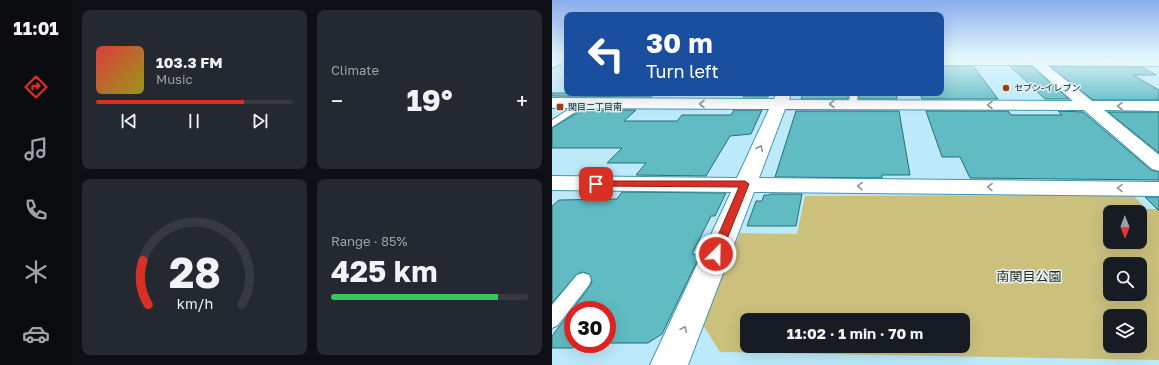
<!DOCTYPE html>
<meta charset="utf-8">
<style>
:root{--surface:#171b24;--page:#242831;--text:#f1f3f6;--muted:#9ea1a6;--line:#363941;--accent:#d93025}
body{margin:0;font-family:"Golos Text","Noto Sans JP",sans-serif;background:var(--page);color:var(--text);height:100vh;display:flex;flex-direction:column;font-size:15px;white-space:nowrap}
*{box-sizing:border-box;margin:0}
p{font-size:13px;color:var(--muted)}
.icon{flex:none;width:22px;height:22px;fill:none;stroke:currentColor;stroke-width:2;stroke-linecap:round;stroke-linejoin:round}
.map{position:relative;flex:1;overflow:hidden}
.side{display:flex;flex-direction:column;gap:10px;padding:10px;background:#0d0f14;width:480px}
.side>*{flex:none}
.hud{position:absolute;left:12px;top:12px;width:380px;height:84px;border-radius:8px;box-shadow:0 4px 16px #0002;background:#1a4fa0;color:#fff;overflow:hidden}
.needle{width:26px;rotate:179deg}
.fabs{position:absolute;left:551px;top:205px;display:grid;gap:8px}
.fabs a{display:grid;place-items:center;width:44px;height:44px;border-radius:8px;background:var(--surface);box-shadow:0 4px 16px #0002;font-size:20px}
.speed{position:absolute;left:12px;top:301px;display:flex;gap:8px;font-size:20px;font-weight:700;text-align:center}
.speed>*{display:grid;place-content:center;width:52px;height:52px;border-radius:50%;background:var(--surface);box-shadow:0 4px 16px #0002;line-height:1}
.speed .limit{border:6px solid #d22;background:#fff;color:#111}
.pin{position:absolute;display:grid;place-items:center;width:34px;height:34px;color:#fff;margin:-17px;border-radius:8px;box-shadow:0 2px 6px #0006}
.me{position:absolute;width:44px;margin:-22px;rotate:23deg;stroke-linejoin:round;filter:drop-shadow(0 0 3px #0008)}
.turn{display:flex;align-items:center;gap:14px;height:84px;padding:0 16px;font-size:18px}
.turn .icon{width:52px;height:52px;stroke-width:2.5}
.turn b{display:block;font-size:28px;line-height:34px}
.big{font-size:30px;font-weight:700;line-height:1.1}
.side .card{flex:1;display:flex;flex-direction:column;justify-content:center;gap:6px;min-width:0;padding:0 14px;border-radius:8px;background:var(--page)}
.side .dial{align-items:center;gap:0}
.dial svg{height:104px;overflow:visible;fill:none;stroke:var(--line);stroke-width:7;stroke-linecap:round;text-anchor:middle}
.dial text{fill:var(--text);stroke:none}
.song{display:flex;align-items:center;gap:12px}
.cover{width:48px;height:48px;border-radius:6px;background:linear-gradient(135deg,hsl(0 70% 55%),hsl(60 70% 35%))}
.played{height:4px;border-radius:2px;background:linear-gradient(90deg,var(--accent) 75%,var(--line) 75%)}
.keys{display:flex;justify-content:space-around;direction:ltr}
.heat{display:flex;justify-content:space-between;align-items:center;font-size:22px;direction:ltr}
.charge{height:6px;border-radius:3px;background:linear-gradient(90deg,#34c759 85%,var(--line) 0)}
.side .tiles{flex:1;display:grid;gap:10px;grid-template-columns:repeat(2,1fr)}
.trip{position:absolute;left:188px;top:313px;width:230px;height:40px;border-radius:8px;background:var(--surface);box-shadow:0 4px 16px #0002;font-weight:700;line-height:40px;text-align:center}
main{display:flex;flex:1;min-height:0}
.dock{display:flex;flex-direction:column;width:72px;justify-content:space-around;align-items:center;background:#090b0e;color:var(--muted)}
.dock .icon{width:28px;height:28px}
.dock .on{color:var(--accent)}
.dock b{font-size:18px;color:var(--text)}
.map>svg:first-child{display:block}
.green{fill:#cbc17d;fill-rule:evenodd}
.building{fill:#60bcc2;stroke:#276f74}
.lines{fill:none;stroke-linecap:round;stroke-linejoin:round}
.lane-casing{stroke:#4295ae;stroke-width:2}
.street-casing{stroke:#4295ae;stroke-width:2}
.lane{fill:#fff;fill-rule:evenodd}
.street{fill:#fff;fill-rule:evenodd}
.oneway{stroke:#8c979b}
.route{fill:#d93025;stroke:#8d1f18}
.poi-dot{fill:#a33e10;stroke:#e3f2f7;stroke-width:1.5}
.labels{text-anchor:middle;stroke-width:3;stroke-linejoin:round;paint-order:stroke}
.far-poi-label{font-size:9px;fill:#001820;stroke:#e3f2f7;text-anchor:start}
.near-park-label{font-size:13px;fill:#2e2b16;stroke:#e3f2f7}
</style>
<main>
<nav class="dock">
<b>11:01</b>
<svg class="icon on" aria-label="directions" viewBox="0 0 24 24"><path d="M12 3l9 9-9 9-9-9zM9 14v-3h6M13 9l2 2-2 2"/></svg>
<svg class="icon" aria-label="music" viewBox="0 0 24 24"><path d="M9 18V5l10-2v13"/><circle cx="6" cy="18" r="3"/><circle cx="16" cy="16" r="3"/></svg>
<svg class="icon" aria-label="phone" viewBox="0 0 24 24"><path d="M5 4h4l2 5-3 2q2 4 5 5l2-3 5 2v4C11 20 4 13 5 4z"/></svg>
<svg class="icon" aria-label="climate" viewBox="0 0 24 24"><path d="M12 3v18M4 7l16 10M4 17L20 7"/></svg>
<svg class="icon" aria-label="car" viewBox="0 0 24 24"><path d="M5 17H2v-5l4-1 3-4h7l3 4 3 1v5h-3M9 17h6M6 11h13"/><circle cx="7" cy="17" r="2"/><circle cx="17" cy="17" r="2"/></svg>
</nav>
<section class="side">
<div class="tiles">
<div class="card">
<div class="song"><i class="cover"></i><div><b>103.3 FM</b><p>Music</p></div></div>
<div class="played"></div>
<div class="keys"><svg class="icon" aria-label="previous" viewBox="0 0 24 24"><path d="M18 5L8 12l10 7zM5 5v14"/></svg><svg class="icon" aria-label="pause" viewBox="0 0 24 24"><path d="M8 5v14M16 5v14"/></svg><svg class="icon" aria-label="next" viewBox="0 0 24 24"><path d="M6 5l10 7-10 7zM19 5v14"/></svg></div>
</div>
<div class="card"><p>Climate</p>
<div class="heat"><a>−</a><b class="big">19°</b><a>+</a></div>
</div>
<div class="card dial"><svg viewBox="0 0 100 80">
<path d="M14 69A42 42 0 1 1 86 69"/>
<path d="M14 69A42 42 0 0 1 10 35" stroke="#d93025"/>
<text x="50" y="56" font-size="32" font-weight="700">28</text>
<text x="50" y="72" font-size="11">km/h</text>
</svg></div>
<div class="card"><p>Range · 85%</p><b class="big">425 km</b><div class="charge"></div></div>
</div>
</section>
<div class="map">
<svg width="607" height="365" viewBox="0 0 607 365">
<rect width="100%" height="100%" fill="#bceafa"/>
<path class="green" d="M581,195l13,14h13v151l-439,-8 -17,-27 37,-92 57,1 8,-38zM558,212h30v30h-30zM558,264h30v30h-30zM558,316h30v30h-30zM195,320h216v26h-216z"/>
<path class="building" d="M485,55h57l1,1h-57z
M389,66h32l25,33h-76l-2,-6h21z
M458,66h21l38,33h-24z
M499,67h91l14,8h-23l26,15v10h-66z
M0,93h104l-5,4 -99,-1z
M194,93h24l-2,4h-25z
M251,93h45v6h-47z
M307,93h37l1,6h-38z
M30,110h54l-12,11h53l5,-6h49l3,-5h28l-11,24 -21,2 -24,40 -70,-1 10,-12h-39l15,-15h-70v-20z
M244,111h103l11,64h-28v3l-107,-1z
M374,111h82l3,4h51l-4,-4 25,1 68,58 8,2v8l-189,-2 -10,-21h-18z
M556,112h51v41z
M70,192l104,1 -11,23h-4l-19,38 8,1 -38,79 -14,9h-41v-33h-34v38h-21v-12l38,-50 2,-5 -3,-7 -6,-2 -6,2 -25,29v-97l7,-6 58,-1z
M218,194h32l-6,32h-49l9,-25h6l2,-6h5z
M593,197h14v14z"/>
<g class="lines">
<g class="lane-casing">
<path id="lane" d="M543,55h8l11,7 -5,1z
M584,55h8l13,7 -5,1z
M298,93h8l-2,14 -3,1 -4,-3z
M31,100l3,1 1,2 -1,2 -34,22v-7z
M31,273l6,2 2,5 -2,5 -31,40 -6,3v-23l25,-30z"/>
</g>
<g class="street-casing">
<path id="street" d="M10,55h5v6l-15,7v-9z
M482,55l4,3h121v8l-112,-1 45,36h67v10l-55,-1 55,45v16l-7,-2 -68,-59 -299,-1 -26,69 400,4v14l-405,-4 -66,173h-38l81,-173 -179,-2v-14l185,2 32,-69 -217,-1v-10l222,1 3,-6h14l-2,7 284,1 -41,-36h-91v-8l84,1 2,-2z"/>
</g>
<use href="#lane" class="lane"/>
<use href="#street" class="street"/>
</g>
<defs><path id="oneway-chevron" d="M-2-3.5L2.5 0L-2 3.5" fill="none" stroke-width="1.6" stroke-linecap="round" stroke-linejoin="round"/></defs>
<g class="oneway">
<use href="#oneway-chevron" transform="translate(150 104) rotate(-180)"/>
<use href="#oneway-chevron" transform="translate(280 104) rotate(-180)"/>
<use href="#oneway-chevron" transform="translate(438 105) rotate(-180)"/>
<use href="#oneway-chevron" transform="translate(568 106) rotate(-180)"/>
<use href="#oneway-chevron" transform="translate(208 148) rotate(-67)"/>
<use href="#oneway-chevron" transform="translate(308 186) rotate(-179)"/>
<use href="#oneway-chevron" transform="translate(438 187) rotate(-179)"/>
<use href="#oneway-chevron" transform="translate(568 188) rotate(-179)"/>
<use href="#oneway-chevron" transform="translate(132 329) rotate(-67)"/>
</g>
<linearGradient id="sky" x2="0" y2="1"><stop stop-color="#8aadec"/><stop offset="0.52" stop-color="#e1f6fd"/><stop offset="1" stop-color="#e1f6fd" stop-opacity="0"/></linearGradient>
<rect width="607" height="106" fill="url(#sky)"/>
<path class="route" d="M44,181h149l4,3 -28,70 -1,3 -4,1 -4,-1 -2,-3 29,-67 -146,-1 -1,-2z"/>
<g class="poi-dot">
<circle cx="454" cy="88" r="4"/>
<rect x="4" y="103" width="8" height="8" rx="2"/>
</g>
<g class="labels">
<g class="far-poi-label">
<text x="462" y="91">セブン-イレブン</text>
<text x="16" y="110">関目二丁目南</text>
</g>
<g class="near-park-label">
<text x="477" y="281">南関目公園</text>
</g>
</g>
</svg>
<div class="fabs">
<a><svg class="needle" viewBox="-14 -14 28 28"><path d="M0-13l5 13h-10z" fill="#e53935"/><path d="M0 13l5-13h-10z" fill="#9ea1a6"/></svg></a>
<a><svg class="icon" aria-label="search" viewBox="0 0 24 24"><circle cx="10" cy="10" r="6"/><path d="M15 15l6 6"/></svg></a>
<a><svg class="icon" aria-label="layers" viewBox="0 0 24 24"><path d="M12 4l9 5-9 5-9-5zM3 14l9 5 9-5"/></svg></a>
</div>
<div class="speed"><div class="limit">30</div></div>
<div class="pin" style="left:44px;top:184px;background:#d93025"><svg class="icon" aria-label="arrive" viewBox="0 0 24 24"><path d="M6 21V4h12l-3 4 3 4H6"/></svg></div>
<svg class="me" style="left:164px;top:254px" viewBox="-20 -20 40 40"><circle r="17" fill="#d93025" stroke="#fff" stroke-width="3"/><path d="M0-11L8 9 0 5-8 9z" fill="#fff"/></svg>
<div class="trip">11:02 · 1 min · 70 m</div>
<div class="hud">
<div class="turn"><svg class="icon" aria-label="left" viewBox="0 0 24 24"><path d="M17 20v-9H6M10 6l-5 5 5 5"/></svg><div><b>30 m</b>Turn left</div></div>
</div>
</div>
</main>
